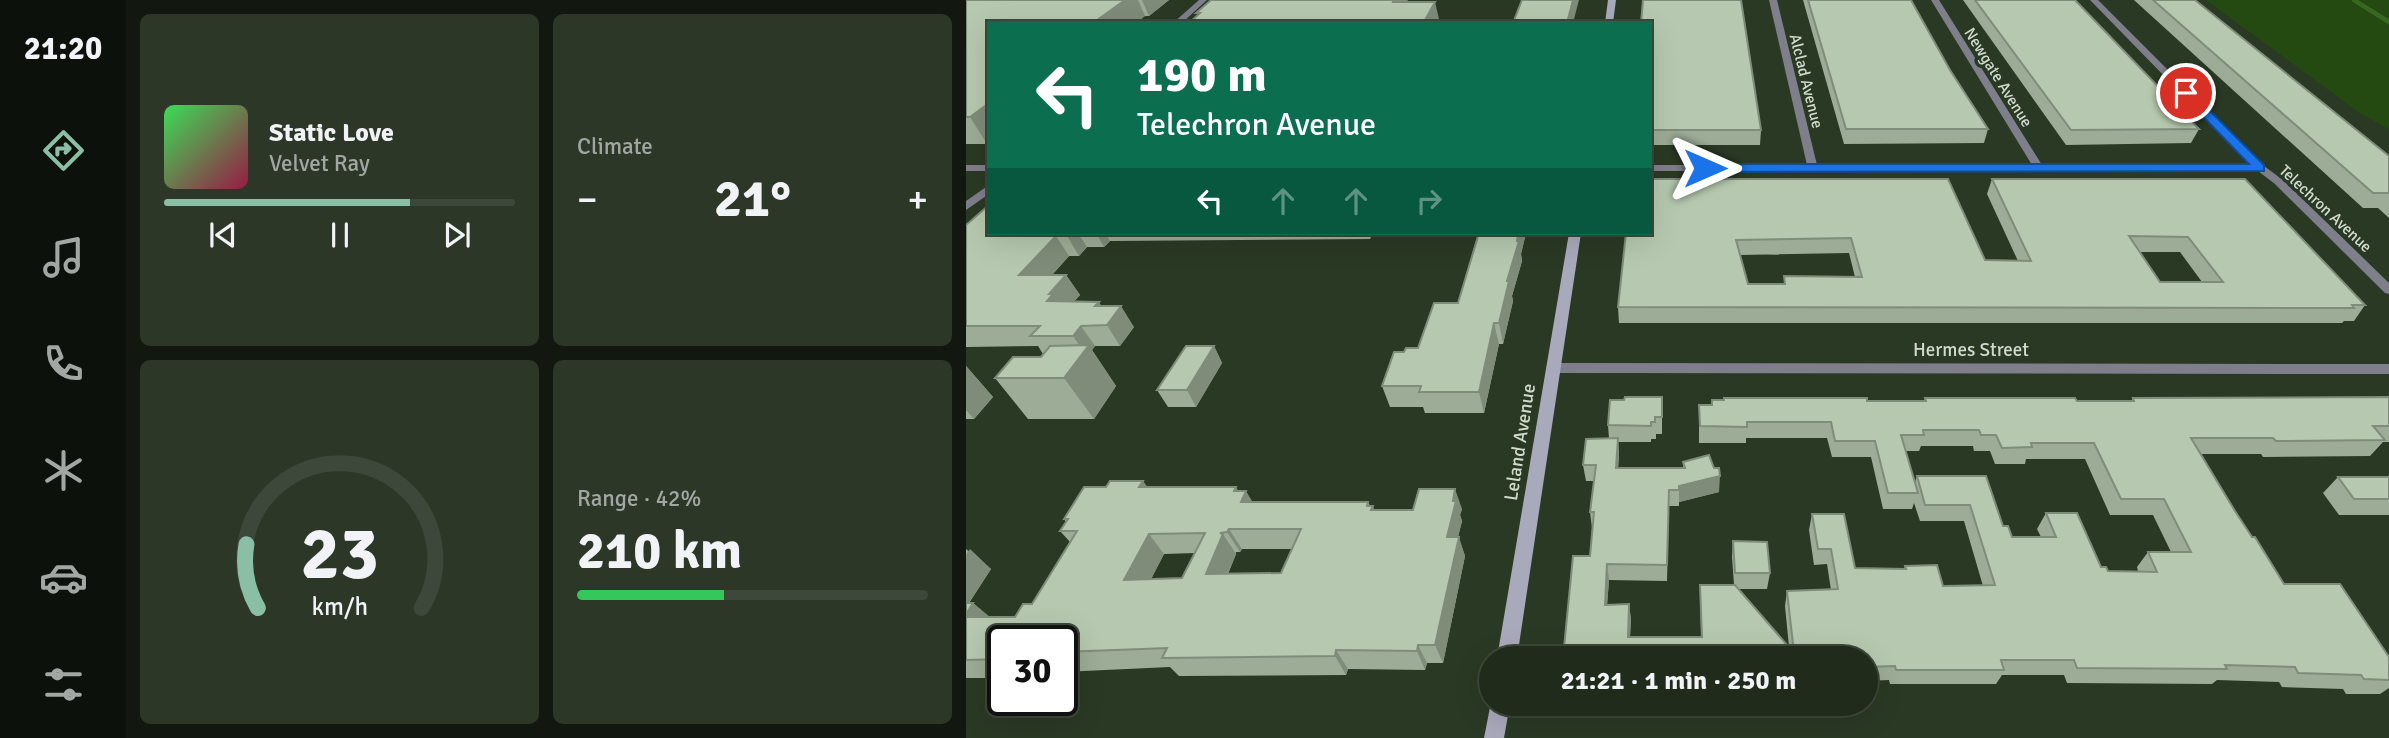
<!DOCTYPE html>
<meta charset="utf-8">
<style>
:root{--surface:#202b1b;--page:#2d3728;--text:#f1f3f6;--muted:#a2a7a3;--line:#3d473a;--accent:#8abfa5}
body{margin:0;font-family:Signika,sans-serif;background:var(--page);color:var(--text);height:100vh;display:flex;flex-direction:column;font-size:26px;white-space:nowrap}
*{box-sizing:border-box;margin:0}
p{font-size:23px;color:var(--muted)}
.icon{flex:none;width:38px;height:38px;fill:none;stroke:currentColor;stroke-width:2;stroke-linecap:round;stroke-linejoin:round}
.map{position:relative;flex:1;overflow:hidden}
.sheet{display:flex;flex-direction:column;gap:14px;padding:14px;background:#12180f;width:840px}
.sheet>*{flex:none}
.top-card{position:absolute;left:21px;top:21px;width:665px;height:214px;border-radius:0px;box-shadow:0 7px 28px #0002,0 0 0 2px var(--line);background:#0b6e4f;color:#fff;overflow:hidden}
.speed{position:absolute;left:21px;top:625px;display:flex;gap:14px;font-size:35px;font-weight:700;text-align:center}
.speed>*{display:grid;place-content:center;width:91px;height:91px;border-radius:50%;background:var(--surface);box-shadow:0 7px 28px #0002,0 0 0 2px var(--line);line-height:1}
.speed .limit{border:4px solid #111;border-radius:10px;background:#fff;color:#111}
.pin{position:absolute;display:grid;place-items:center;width:60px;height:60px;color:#fff;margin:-30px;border:4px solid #fff;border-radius:50%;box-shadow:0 2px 7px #0007}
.me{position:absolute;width:77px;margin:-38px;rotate:90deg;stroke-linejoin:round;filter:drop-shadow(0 0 5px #0008)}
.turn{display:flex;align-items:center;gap:24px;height:147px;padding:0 35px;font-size:32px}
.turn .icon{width:91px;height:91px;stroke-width:2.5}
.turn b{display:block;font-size:49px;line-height:60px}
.lanes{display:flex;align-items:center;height:66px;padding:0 35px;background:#0003;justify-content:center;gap:35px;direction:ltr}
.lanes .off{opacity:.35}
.big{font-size:52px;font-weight:700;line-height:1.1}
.sheet .card{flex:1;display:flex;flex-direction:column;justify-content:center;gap:10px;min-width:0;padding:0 24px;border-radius:10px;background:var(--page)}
.sheet .dial{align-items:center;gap:0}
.dial svg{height:182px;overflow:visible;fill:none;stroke:var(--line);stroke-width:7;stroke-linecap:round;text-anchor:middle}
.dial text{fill:var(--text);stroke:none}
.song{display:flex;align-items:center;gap:21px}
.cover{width:84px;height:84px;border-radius:10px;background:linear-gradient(135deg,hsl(130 70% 55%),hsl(340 70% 35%))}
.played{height:7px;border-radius:4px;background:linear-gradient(90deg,var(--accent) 70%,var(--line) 70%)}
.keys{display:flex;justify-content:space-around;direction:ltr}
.heat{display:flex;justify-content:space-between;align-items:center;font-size:38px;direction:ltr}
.charge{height:10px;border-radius:5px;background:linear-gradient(90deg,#34c759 42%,var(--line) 0)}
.sheet .tiles{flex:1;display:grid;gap:14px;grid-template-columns:repeat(2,1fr)}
.trip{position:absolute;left:513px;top:646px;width:399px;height:70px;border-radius:35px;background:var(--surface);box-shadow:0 7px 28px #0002,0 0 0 2px var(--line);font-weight:700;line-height:70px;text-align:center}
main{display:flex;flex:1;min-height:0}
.menu{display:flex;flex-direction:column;width:126px;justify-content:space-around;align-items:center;background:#0d110b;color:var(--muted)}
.menu .icon{width:49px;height:49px}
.menu .current{color:var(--accent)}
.menu b{font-size:32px;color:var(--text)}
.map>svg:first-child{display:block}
.green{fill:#244911}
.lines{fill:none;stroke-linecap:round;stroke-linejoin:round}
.stream{stroke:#38681f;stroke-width:4.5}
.street{fill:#7e7f8b;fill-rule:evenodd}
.secondary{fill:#a9a9bc;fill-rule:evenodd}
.wall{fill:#9dac96;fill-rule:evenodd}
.shaded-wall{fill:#7f8c7a}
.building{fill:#b6c8af;stroke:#7f8c7a;stroke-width:2;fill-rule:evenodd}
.route{fill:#1a73e8;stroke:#114b97;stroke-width:2}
.labels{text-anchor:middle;stroke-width:7;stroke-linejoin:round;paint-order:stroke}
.far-street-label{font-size:16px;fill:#d0dacd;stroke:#2a3924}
.street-label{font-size:19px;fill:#d0dacd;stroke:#2a3924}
</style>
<main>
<nav class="menu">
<b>21:20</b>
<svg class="icon current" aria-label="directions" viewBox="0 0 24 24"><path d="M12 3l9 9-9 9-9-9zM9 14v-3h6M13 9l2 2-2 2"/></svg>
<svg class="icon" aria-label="music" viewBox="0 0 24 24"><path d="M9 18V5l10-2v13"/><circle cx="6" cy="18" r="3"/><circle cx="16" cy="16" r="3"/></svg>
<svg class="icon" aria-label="phone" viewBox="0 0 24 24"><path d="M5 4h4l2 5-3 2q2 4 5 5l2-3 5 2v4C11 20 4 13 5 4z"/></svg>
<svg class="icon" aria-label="climate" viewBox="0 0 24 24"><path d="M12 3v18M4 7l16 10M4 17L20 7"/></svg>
<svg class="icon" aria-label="car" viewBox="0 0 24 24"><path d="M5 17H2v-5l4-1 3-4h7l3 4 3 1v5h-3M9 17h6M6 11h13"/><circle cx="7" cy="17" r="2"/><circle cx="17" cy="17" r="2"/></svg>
<svg class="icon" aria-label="filters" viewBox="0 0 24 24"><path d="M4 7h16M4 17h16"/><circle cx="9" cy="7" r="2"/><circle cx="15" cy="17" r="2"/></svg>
</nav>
<section class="sheet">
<div class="tiles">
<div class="card">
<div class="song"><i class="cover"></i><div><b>Static Love</b><p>Velvet Ray</p></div></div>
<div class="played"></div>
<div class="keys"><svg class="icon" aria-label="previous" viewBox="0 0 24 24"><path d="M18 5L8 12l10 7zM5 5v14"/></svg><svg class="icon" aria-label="pause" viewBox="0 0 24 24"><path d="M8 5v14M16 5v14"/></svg><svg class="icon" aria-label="next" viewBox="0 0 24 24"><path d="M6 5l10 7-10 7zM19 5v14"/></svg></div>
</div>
<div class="card"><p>Climate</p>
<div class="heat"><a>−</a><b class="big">21°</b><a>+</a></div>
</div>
<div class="card dial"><svg viewBox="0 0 100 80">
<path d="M14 69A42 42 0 1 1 86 69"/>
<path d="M14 69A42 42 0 0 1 9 41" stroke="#8abfa5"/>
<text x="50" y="56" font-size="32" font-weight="700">23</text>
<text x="50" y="72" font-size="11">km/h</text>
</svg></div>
<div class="card"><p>Range · 42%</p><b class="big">210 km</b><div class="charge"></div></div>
</div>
</section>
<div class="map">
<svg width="1423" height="738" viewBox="0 0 1423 738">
<rect width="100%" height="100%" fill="#2a3924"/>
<path class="green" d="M1240,0h183v129l-28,-15z"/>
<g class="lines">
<path class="stream" d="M1388,0l35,22"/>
<path class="street" d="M233,0h8l-25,23h-9z
M803,0h8l40,165h215l-101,-165h8l103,165h209l-161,-165h8l166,166 19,14 106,103v11l-4,-1 -110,-109 -17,-13h-608v-6h157z
M0,165h23v6h-23z
M23,185v9l-23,16v-9z
M587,363l836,1v10l-836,-1 -7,-5z"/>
<path class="secondary" d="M642,0h8l-3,23h-8z
M603,233h12l-64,425h-20z
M525,702v2h19l-6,34h-20z"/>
</g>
<path class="wall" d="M0,0h203l-20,16 -160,7v120l-2,1h-21z
M837,0h108l39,70 38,59 -4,14 -140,1z
M997,0h112l124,129 -8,14 -125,2z
M1168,0h61l194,156v62l-11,-10h-15z
M684,23l111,107 -1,15h-110z
M684,179l335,81 33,1 -31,-67 5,-15h253l120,126 -11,16h-10l-2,2h-723l-1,-16zM1173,252h41l22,30h-42zM883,253l6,24 -71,-1v8h-36l-8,-29z
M0,225l23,8h384l-3,6 -260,2 -6,6h-17l-8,9h-10l-17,19h14l14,20 -6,6 27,5 33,21 -14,19h-25l-3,4 24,36 -22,33h-66l-33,-41 46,-21 2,-3 -5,-8 -72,1z
M511,233h49l-5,21 1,7 -10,35 1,5 -10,43h-4l-15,69h-59l-2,-6h-33l-8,-21 22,-34 14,-4 40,-45 19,-66z
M248,346l8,17 -26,44h-28l-11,-17z
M0,366l27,31 -19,22h-8z
M696,397v37h-6v5h-5v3h-33l1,13 -1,13h65v-6l36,30 -40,10v4h-10l-2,75 -58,-1 -2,25 22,-1 2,16 -1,17h71l-1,-52h34l-2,-28 1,-16 37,32 -3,16h-28l50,58 -4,-41 2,-15 44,-1 -4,-26 -13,1 -5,-35 3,-16 43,54 49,1 1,-3 38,20h40l-19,-65h-44l-6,-18 -2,6h-29l-12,-52h-39l-5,-19h-81v5h-47v-38l168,-4h57l1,-3 152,3h54l2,-3 256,-1v45h-6l-13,14 -107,1 -2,-3h-60l34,57 49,73 105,73v31l-9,6h-34l-3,-5 -61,-2 -3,-5 -62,-2 -5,4 -145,-1 -3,-8h-62l-6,9h-106l-1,-4 -23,1v-23h-303l27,-102 2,-28 -2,-16 4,-31h-8l-3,-16 26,-26 -1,-14 16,-25zM955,446h52l1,5h16l5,13h30l1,-5h59l25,56h43l18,37h-23l-11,15 1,4h-30l-7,-4 -55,-54 -9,16 4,8h-29l-9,-11 -17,-50h-69l-2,6 -9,-31h13z
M1372,477h51v38h-50l-16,-22z
M182,487l90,4 15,11h115l2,4h3l1,4 88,-1 -2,6 2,6 -4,16 7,19 -22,107h-16l-2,7 -77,-1 -2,6 -167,1 -9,-9 -108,5v-32h-59v38h-37v-129l25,20 -22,34h4l16,14h26l17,-13 38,-62 -10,-11 6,-9 -2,-3zM276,549h50l-11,24 -53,1 8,-20v-2h4zM229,553l-13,25 -31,1 13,-25z"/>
<path class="shaded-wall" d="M159,0h13l7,16 -8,7h-44z
M176,0h27l-20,16z
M428,0h14l-11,19 -4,-17z
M607,0h6l-6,23h-6z
M469,2l4,17 -3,4h-12z
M23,103v40l-2,1 -17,-27z
M104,233h8l9,14 -8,9 -12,-20z
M130,233h9l5,8 -6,6z
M552,233h8l-5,21 1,7 -10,35 1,5 -10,43 -4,-21 8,-42z
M90,236l13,20 -35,39 -15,-20z
M100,275l14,20 -15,17 -18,-11 2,-7z
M133,302l11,18 11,-14 13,21 -14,19 -25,-40z
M528,323l5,21 -15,69 -5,-21z
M115,326l14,20 -3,4 24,36 -22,33 -30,-41 20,-26 -11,-16z
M248,346l8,17 -26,44 -9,-17z
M0,366l27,31 -19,22 -8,-9z
M652,438l1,17 -2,29 -1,-16z
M754,476l-1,16 -40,10v-16z
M177,481l15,20 -19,-14z
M270,487l7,11 3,-7 12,20 -5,11 -19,-31z
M489,489l7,20 -2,6 2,6 -9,35 -6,-19z
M263,529l13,20 -2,3 -13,-20z
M183,534l15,20 -23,45 -17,-19z
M257,534l13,20 -16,39 -14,-19z
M493,537l6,19 -22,107 -8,-18z
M4,549l21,20 -24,37 6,-3 23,19 -30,-3v-64z
M641,564l2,16 -3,40 -1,-15z
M663,604l2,16 -2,32 -1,-15z
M452,645l9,18 -2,7 -8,-19z
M370,650l12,19 -2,6 -11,-19z"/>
<path class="building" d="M0,0h159l-32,23h-104v80l-19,14h-4z
M245,0h183l-1,2h42l-11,20 24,1h-259l11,-10h-4z
M556,0h51l-6,23h-54z
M677,0h98l20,130h-111v-107h-9z
M842,0h103l39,70 38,59h-142z
M1009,0h100l124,129 -128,1z
M1187,0h42l194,156v37h-16z
M684,179h298l37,81 46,1 -39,-82h253l120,126h-13l2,3 -736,-1 8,-74h24zM1163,236l59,1 35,45h-63zM885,238l11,39 -78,-1 1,8h-37l-12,-44z
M23,205v28h81l-3,3h-11l-37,39h47l-17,19h4l-6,7 52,1 -4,4h26l-14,19 -26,1 -8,10h-43l10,-10h-74v-101z
M513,233h39l-1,8h2l-12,40h2l-10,42h-5l-15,69h-60l2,-6h-39l12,-34h10l2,-4h12l16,-45h24z
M123,345l-25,33h-69l18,-21h28l9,-11z
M220,346h28l-27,44h-30z
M659,397h37v20h-7v5h-4v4l-43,-1 2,-25h14z
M1423,397v29h-16l12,14 -109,1 -3,-3h-82l44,73 17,26h3l29,47h56l49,73v23l-25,-1 -3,-4 -63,-2 -3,-6 -70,-2 2,4 -150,-1 -3,-8h-73l3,10h-108l-1,-4 -29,1v-9h-303l10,-102h17l4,-44h-4l6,-47h-13l3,-26 32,-1 -2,30h69l-2,-6 26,-7 5,13h5l1,8 -41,10v4h-10l-2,75 -60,-1 -2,41 24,-1 -1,33h74l-2,-52h35l59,68 -7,-62 51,-2 -7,-40h-13l-6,-35h32l11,54 51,1 -1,-3 32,-1 6,21 52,-1 -25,-80h-45l-8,-29h69l17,50h5l4,11h44l-10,-24h31l24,54h5l2,4 49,1 -9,-20h43l-27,-53h-43l-27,-56h-63l1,4 -30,1 -6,-13h-15l-2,-5h-56l1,5h-23l17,58h-30l-13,-52h-40l-4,-19h-84v5l-47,-1 -1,-21h13v-5h12v-2h143v3h59l-1,-3h150l2,3h57l-1,-3z
M1372,477h51v22h-35z
M144,481h33l-4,6h97l-2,4h12l-5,11h127l-1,4h6l-2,4h42l6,-21h36l-2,12h3l-9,36h12l-24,108h-17l-1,6 -81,-1 -1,6 -173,2 5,-10 -105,4v-12h-59v19l-37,1v-43h49l8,-13h9l45,-73h-17l8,-12h-4l20,-32h22zM263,529h72l-20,44 -75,1 17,-40 -3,-1 7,-1zM239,533l-23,45 -58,2 25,-46z
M767,541l34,1 3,31h-35z
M0,603h7l-7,11z"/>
<path class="route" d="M1216,91h8l74,74v6l-559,1 -6,-4 6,-4h544l-67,-69z"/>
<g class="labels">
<g class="far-street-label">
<text transform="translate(1033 77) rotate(58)" y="6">Newgate Avenue</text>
<text transform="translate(841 81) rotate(76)" y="6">Alclad Avenue</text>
<text transform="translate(1360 208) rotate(43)" y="6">Telechron Avenue</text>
</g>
<g class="street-label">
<text x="1005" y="356">Hermes Street</text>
<text transform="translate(553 442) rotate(-81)" y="7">Leland Avenue</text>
</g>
</g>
</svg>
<div class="speed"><div class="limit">30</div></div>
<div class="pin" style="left:1220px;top:93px;background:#d93025"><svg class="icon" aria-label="arrive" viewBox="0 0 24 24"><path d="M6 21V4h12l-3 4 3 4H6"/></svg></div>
<svg class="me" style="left:739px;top:168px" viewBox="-20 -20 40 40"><path d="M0-17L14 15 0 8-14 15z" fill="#1a73e8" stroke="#fff" stroke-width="4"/></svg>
<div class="trip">21:21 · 1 min · 250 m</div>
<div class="top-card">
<div class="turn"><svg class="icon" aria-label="left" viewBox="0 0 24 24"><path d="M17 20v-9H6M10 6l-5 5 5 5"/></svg><div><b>190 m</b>Telechron Avenue</div></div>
<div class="lanes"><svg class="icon" aria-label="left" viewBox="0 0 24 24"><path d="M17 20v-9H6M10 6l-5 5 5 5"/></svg><svg class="icon off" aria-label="ahead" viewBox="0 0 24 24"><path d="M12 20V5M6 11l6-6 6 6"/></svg><svg class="icon off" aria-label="ahead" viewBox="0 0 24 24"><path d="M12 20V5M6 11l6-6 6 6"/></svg><svg class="icon off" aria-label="right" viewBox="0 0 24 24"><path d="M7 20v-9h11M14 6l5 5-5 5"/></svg></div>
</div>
</div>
</main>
